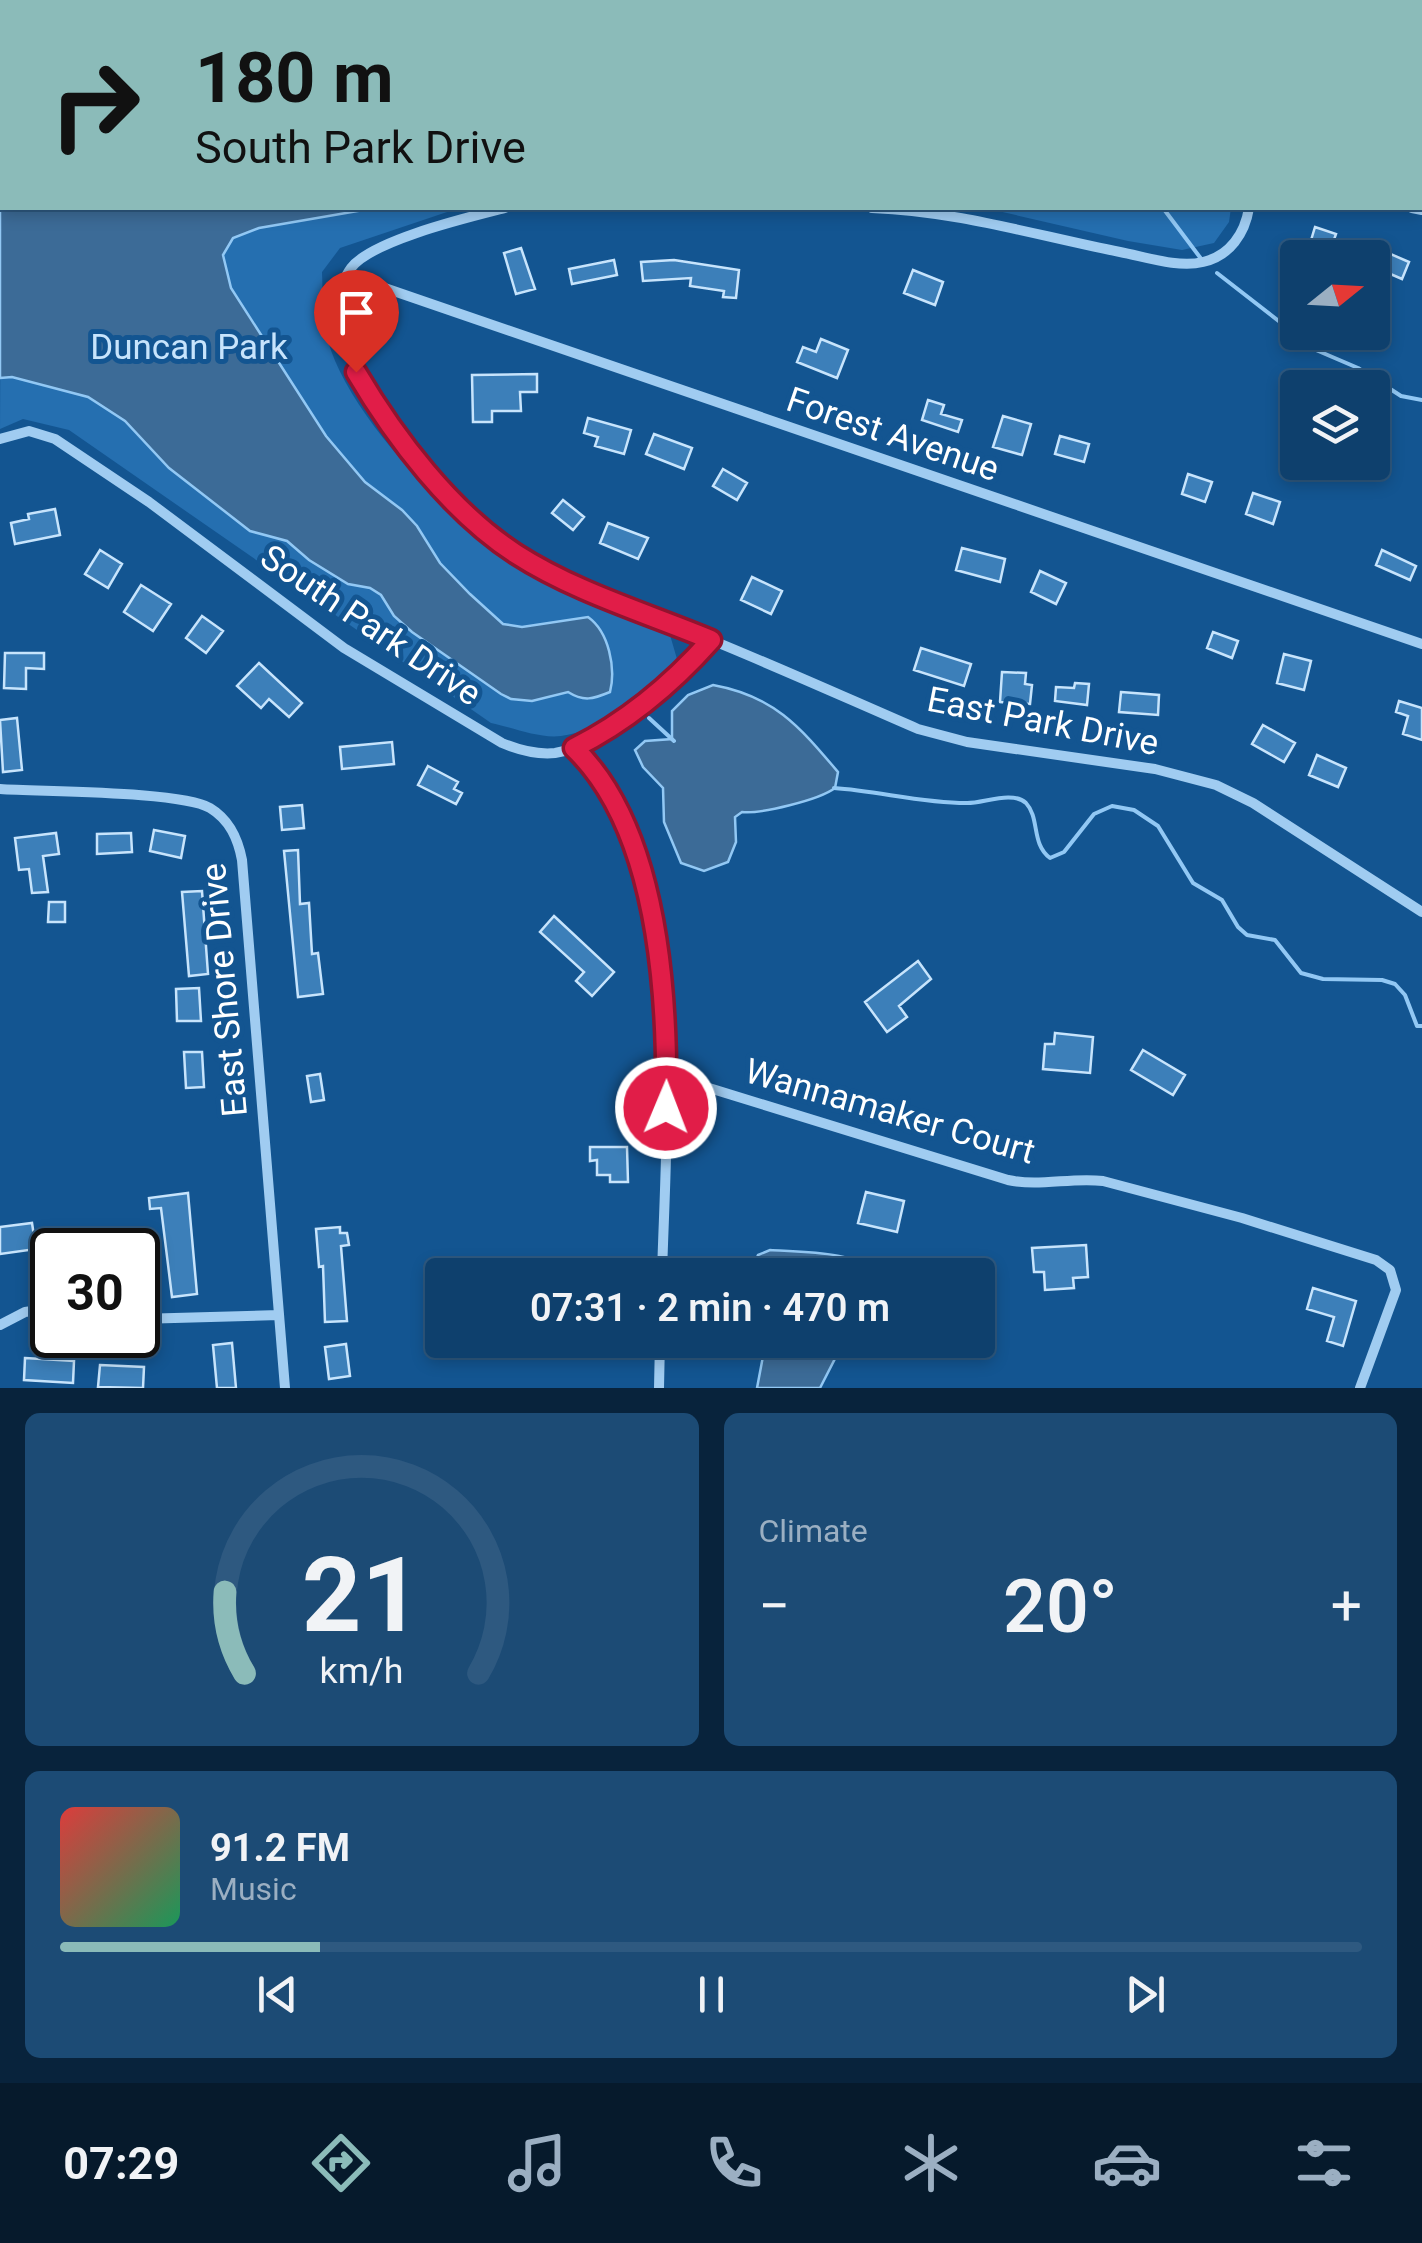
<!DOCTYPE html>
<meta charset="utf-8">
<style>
:root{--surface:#0e406d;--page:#1c4b75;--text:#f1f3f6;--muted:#9bafc2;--line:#2e5980;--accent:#8bbbb9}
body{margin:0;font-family:Roboto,sans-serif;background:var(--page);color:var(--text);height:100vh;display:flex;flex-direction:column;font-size:38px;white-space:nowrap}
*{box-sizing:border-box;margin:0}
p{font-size:32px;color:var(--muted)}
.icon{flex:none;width:55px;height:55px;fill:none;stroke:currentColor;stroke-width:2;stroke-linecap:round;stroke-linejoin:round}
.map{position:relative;height:1388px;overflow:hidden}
.sheet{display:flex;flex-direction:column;gap:25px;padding:25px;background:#08233c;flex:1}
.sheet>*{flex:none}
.banner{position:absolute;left:0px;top:0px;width:1422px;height:210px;box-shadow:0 5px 15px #0003,0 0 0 2px var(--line);background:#8bbbb9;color:#111;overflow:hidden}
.needle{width:65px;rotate:72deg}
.buttons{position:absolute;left:1280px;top:240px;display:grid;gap:20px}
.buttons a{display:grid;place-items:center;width:110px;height:110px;border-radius:10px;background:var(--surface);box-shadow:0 5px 15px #0003,0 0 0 2px var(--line);font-size:50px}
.speed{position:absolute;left:30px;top:1228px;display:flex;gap:20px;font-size:50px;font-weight:700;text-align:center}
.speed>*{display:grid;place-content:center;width:130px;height:130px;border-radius:50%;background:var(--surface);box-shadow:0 5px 15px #0003,0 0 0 2px var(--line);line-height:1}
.speed .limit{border:5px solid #111;border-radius:15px;background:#fff;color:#111}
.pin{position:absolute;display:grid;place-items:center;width:85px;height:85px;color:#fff;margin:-102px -42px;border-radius:50% 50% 50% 0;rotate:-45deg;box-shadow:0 0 10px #0007}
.pin .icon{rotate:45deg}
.me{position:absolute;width:110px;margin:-55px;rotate:1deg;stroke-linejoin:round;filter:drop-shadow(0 0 8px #0008)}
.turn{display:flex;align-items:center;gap:35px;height:210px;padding:0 30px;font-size:45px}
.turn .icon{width:130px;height:130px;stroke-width:2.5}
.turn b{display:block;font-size:70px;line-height:85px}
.big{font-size:75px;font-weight:600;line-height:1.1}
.sheet .card{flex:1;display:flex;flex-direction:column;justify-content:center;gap:15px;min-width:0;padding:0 35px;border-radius:15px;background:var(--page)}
.sheet .dial{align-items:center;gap:0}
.dial svg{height:260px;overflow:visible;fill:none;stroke:var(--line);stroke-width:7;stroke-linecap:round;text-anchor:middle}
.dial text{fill:var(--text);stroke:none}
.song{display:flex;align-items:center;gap:30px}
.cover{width:120px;height:120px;border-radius:15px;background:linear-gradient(135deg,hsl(0 70% 55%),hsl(150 70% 35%))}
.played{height:10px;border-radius:5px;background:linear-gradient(90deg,var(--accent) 20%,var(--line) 20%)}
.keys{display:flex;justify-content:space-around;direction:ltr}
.heat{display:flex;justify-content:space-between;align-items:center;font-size:55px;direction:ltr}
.sheet .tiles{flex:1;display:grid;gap:25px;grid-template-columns:1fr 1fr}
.card:last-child{grid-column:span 2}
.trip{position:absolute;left:425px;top:1258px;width:570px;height:100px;border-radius:10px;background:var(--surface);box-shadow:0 5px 15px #0003,0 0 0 2px var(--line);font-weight:600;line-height:100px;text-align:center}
.tabs{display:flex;height:160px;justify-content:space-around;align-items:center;background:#061a2c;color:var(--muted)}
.tabs .icon{width:70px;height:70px}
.tabs .on{color:var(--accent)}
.tabs b{font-size:45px;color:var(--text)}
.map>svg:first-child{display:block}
.green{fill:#256fb0}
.water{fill:#3c6b97;stroke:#92c8f4;stroke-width:2.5}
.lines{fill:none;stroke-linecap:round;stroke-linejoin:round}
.stream{stroke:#92c8f4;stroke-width:4}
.building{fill:#3c7fb9;stroke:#c7e4fc;stroke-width:2.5}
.street{stroke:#a0ccf1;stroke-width:10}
.route-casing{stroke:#92132f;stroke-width:25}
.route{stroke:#e11d48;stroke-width:18}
.labels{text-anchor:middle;stroke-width:10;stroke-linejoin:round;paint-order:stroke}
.park-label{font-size:35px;fill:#c7e4fc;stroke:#135591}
.street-label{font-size:35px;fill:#fff;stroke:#135591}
</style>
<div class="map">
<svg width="1422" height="1388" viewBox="0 0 1422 1388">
<rect width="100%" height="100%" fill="#135591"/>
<path class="green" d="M50,0h1060l-1065,2z
M2,21v187h457l-119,40 -18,24c1,22 0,48 6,69 20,73 121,179 184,218 25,16 54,32 81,44 26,11 52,18 77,32l7,24c-23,37 -72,71 -116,77 -21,3 -50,-9 -70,-13l-422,-293 -46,-11 -23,10z
M985,208h246l-2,14 -15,21 -32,7 -54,-9z"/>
<path class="water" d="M0,136l2,72h373l-116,20 -26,10 -10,17 8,33 95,148 39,46 37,28 15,16 23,37 30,31 33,30 19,3 66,-10c21,15 28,51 22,75 -17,7 -26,10 -42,0l-36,9 -21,-2 -10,-5 -89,-62 -18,-16 -13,-21 -11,-7 -22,-4 -39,-24 -22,-19 -37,-10 -81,-63 -44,-47 -37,-24 -76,-20 -12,1z
M713,685c61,11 86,41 125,87l-3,16c-16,12 -74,26 -93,24l-7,5 1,25 -8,20 -24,9 -23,-8 -17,-41 -1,-34 -20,-21 -8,-17 10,-9 27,-2v-28l16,-16z
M770,1250c31,2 90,1 110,25h-130l8,-20z
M759,1340h96l-15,9 -20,39h-63l7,-37z"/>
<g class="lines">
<path class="stream" d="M978,2l1,-2
M1163,208l39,52
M1217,273l99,77 42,18 43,28 21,4
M649,718l25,23
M834,788c44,3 88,15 132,15 16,1 46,-13 60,0 14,15 5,41 24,55l14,-6 30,-38 18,-8 22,4 24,16 35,57 29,17 16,27 9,8 28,5 26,33 22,6 59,1 13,4 10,11 12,31h5"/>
</g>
<path class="building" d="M1315,227l21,7 -7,20 -20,-7z
M521,248l14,41 -19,5 -12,-41z
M1379,249l30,13 -7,17 -30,-13z
M614,260l3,15 -45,9 -3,-15z
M674,260l65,10 -3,28 -13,-1 1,-6 -34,-5 1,-8 -48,3 -2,-19z
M913,270l30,12 -8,23 -31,-12z
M821,339l27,11 -11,28 -40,-16 6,-15 13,5z
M537,374v18h-17l1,19h-29v11h-19l-1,-47z
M928,400l16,5 -3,9 21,6 -4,12 -36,-12z
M1003,416l28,8 -9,31 -29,-8z
M588,418l43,12 -7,24 -29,-8 3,-9 -14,-4z
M654,434l38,14 -8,21 -38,-15z
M1060,436l29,8 -5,18 -29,-8z
M723,469l24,14 -10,17 -24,-14z
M1188,474l24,8 -7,20 -23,-8z
M1253,493l27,9 -7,22 -27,-10z
M563,500l21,17 -11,13 -21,-17z
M55,509l5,26 -45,9 -4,-21 18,-4 -1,-5z
M608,523l40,15 -10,21 -38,-16z
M962,548l43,11 -5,23 -44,-12z
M100,550l22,14 -14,24 -23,-14z
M1382,550l34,16 -6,14 -34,-15z
M1040,571l26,12 -10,21 -25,-12z
M752,577l30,14 -11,23 -30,-14z
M141,585l30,19 -18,27 -29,-19z
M202,616l21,15 -17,22 -20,-15z
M1213,632l25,9 -6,17 -25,-10z
M921,648l50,16 -7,22 -50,-16z
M5,653h39v16l-18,-1v21l-22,-1z
M1284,654l27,7 -7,29 -27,-7z
M259,663l43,40 -13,14 -20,-18 -8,9 -24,-22z
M1002,672l24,1 -1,11 7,1 -2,19 -30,-2z
M1075,683l14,1 -2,21 -32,-4 1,-14 18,1z
M1121,692l38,3 -1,20 -39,-3z
M1399,701l23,7v32l-19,-6 5,-18 -12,-4z
M17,718l5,52 -19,2 -3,-52z
M1263,725l32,18 -11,19 -32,-18z
M392,742l2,22 -52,5 -2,-22z
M1317,755l29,13 -8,19 -29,-12z
M428,766l30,16 -4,7 8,4 -6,11 -38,-19z
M302,805l2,23 -22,2 -2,-23z
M154,830l31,6 -4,22 -31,-7z
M56,833l3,21 -16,2 5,36 -16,1 -3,-24 -10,1 -4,-32z
M131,833l1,19 -35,2v-20z
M298,850l2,54 9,-1 3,51 6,-1 5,41 -25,3 -14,-146z
M202,891l6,83 -19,2 -7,-84z
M49,902h16v20h-17z
M554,916l60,56 -22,24 -16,-15 8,-9 -44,-40z
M918,961l13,18 -32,27 8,11 -20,15 -22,-30z
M199,988l2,33h-24l-1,-32z
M1055,1033l38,4 -3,36 -47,-4 2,-25h9z
M1143,1050l42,25 -12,20 -42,-25z
M184,1052h18l2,35 -18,1z
M320,1074l4,26 -13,2 -4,-26z
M590,1147h37l1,35h-18v-7h-13v-15l-7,1z
M866,1192l38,9 -7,31 -39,-9z
M188,1193l9,101 -25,3 -11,-89 -11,1 -1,-11z
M32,1223l4,26 -36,5v-27z
M340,1227v6h7l2,12 -8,1 6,75 -22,1 -2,-56 -4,1 -3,-38z
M1086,1245l2,32 -15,1 1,10 -29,2 -1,-18h-10l-2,-24z
M1313,1288l43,13 -13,45 -16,-5 7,-24 -27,-8z
M232,1343l4,45h-19l-4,-43z
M346,1344l4,32 -21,3 -4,-32z
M25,1358l49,3 -1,22 -49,-3z
M100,1365l44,2 -1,21 -45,-1z"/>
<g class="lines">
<path class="street" d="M8,2l5,-2
M1129,2l4,-2
M505,208c-35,9 -133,32 -154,60 -56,76 108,252 169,288 55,33 116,53 174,77 75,30 150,64 224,96l49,13 188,27 61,16 37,18 169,109
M872,208c85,3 166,28 248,44 26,5 58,16 83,10 27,-6 42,-29 46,-54
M1412,208l10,2
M347,275l1075,369
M0,439l29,-8 26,8 94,63 195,146 158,95c17,7 34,12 53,10 52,-8 122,-75 156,-113
M574,748c117,116 92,375 88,527
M0,789c42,3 181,2 210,19 20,12 28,31 32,52l43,528
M667,1075l341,105c32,7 63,-3 95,1l139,37 134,42 14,10 6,20 -36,98
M138,1319l141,-4
M0,1325l25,-13 27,-4
M659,1388l1,-48"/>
</g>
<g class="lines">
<g class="route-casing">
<path id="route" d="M356,372c39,66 95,140 160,182 59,38 130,59 195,86 -39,44 -83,81 -137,108 85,82 94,250 92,360"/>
</g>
<use href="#route" class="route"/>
</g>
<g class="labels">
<g class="park-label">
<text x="189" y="359">Duncan Park</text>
</g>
<g class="street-label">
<text transform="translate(893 434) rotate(19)" y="12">Forest Avenue</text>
<text transform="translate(371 625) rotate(34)" y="12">South Park Drive</text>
<text transform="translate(1043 721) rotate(11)" y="12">East Park Drive</text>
<text transform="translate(224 990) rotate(-95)" y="12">East Shore Drive</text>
<text transform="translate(890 1111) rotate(16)" y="12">Wannamaker Court</text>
</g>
</g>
</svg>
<div class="buttons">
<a><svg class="needle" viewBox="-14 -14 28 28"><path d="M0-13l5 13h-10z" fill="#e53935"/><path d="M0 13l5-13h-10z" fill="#9bafc2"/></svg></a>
<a><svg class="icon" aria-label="layers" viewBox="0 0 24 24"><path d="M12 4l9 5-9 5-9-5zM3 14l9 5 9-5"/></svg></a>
</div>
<div class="speed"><div class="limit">30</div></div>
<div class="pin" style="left:356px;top:372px;background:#d93025"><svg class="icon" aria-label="arrive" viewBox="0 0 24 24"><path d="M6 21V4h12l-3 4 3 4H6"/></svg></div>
<svg class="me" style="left:666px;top:1108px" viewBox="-20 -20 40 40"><circle r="17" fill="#e11d48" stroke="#fff" stroke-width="3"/><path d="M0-11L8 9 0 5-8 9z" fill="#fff"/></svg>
<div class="trip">07:31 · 2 min · 470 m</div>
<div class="banner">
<div class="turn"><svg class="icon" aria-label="right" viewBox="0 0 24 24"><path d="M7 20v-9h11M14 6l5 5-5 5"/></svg><div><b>180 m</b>South Park Drive</div></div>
</div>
</div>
<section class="sheet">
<div class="tiles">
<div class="card dial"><svg viewBox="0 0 100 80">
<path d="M14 69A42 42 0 1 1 86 69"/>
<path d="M14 69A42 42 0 0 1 8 44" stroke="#8bbbb9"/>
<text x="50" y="56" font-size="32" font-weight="700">21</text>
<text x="50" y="72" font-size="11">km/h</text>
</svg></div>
<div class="card"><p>Climate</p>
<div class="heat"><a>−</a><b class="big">20°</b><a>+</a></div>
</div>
<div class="card">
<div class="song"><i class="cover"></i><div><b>91.2 FM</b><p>Music</p></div></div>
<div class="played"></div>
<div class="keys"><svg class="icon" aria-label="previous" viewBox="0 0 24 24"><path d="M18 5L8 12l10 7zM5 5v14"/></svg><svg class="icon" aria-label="pause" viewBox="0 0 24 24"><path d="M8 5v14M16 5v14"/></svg><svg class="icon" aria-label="next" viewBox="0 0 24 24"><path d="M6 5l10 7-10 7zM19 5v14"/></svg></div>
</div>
</div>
</section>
<nav class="tabs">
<b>07:29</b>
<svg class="icon on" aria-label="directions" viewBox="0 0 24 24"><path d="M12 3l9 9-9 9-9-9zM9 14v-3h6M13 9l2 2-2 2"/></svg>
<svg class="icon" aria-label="music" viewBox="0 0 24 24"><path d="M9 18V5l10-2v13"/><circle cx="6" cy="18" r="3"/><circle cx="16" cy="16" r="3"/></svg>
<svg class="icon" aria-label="phone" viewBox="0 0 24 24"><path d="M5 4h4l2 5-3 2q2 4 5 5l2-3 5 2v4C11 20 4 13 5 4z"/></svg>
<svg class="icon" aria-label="climate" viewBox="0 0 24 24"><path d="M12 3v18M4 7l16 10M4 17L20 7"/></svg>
<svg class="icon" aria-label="car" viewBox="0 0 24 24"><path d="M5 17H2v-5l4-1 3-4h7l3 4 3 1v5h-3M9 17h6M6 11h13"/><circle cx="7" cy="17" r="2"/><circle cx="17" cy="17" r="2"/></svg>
<svg class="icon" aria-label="filters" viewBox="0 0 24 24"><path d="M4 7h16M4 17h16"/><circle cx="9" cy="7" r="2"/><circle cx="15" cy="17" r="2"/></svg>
</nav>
